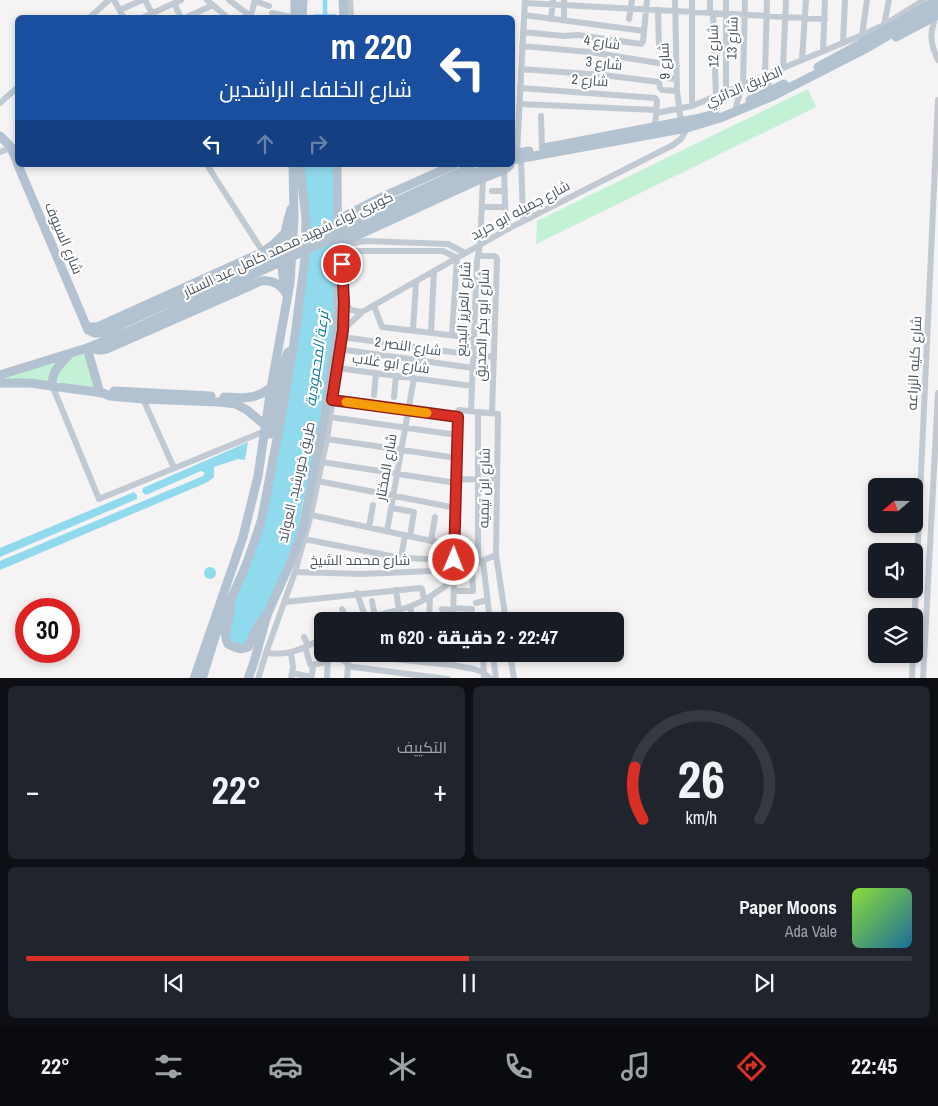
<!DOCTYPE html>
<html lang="ar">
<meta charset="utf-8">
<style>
:root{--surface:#171b24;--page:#20242c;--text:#f1f3f6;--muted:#9ea1a6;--line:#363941;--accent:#d93025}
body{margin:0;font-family:"Archivo Narrow",Cairo,sans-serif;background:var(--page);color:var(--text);direction:rtl;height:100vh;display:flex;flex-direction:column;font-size:19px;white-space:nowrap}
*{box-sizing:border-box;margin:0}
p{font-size:16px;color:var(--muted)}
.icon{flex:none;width:28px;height:28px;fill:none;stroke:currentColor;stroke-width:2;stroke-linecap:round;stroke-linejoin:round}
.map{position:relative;height:678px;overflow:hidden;direction:ltr}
.side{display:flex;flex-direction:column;gap:8px;padding:8px;background:#0d0f14;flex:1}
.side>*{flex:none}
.top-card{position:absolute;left:15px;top:15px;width:500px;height:152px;border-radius:8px;box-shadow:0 2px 8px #0003;direction:rtl;background:#1a4fa0;color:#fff;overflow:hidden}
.needle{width:32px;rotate:250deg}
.controls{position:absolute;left:868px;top:478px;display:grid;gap:10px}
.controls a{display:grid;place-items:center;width:55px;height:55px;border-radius:8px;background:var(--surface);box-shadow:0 2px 8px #0003;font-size:25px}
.speed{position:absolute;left:15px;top:598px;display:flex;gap:10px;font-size:25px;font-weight:700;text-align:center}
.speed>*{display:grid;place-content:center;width:65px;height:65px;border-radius:50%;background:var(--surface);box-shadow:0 2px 8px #0003;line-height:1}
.speed .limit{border:8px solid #d22;background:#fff;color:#111}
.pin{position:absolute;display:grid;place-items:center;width:42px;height:42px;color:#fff;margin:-21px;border:2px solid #fff;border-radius:50%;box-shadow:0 1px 5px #0007}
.me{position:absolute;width:55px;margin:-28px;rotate:1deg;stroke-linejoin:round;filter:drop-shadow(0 0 4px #0008)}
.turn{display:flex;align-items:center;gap:18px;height:105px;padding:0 20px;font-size:22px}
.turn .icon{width:65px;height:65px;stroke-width:2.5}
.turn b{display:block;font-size:35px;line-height:42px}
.lanes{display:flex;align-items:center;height:48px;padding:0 20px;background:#0003;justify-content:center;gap:25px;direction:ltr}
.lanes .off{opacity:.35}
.big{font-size:38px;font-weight:800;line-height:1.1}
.side .tile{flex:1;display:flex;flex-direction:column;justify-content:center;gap:8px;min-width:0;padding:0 18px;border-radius:8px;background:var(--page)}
.side .dial{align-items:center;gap:0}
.dial svg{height:130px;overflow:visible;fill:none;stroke:var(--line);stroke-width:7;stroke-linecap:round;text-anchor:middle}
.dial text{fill:var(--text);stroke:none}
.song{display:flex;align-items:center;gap:15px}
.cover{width:60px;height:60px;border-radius:8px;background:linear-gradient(135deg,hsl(90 70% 55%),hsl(200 70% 35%))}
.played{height:5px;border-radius:2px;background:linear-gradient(90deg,var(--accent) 50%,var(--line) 50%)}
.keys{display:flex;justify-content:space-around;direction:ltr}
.heat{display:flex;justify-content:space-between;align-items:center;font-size:28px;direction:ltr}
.side .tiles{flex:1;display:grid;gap:8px;grid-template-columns:1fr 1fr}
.tile:last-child{grid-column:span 2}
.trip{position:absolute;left:314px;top:612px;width:310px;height:50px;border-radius:8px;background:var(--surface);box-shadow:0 2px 8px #0003;font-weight:800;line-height:50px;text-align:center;direction:rtl}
.dock{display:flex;height:80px;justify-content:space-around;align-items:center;background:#090b0e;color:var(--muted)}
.dock .icon{width:35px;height:35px}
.dock .on{color:var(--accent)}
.dock b{font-size:22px;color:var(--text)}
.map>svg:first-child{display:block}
.green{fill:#c3f1d5}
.water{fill:#90daee}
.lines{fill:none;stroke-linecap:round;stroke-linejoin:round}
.canal{stroke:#90daee;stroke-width:4.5}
.minor{stroke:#c1cad2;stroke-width:6}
.major{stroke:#b3c2d1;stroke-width:9}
.major-bridge{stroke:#b3c2d1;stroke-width:9}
.route-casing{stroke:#8d1f18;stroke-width:12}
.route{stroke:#d93025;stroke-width:9}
.slow{stroke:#f59e0b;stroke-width:9}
.labels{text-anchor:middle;stroke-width:4.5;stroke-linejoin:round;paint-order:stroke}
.street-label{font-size:14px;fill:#4a5661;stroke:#fff}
.water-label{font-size:15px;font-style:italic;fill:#0c7c9b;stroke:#fff}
</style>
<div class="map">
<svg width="938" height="679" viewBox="0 0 938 679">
<rect width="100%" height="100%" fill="#f5f3f3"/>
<path class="green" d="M808,89l8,18 -280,137 1,-23z
M86,353l9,35 -39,-6c0,-9 6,-19 14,-24 4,-3 11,-4 16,-5z
M58,361c-6,6 -10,12 -8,22l-42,-3 -1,-3z"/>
<path class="water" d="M316,14h19l2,3h-29v-1z
M303,165h32l1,54 -3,116 -18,114 -13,57 -4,26 -33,81 -8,6 -10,25c-7,3 -16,-2 -19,-8l4,-32 21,-48 54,-298z
M248,442l-3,18 -7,-1 -24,8v10l-6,5 -208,88v-9l203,-85 2,-3 -4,-2 -55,24 -4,-3 1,-4z
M134,492l3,3v4l-137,58v-9z
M204 573a6 6 0 1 1 12 0a6 6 0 1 1-12 0Z"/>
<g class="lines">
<path class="canal" d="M325,0v18"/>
<path class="minor" d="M114,0l10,18
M145,0l7,13
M207,0l21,18
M229,0l24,18
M350,0l1,18
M675,0l2,91 4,31
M692,0v106
M726,0v91
M767,0l-2,75 6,15
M255,1l14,5
M174,3l7,15
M525,3l300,16
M120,10l22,-10
M658,10l1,37
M710,12v-12
M272,13l23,5
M713,13l3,82
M251,15l4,-15
M524,15l120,16
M934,17c1,5 -1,8 -2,13 -2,11 1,20 6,30
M89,18l20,-18
M142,18l39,-18
M185,18l28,-13
M551,19l2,-19
M629,19l3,-19
M564,20v-20
M884,25l5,-25
M523,32l41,4 14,-1 63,9 2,-2 4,-42
M862,35l5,-35
M843,43l2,-43
M522,46l68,6 87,14
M823,51l2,-51
M802,60l4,-60
M783,68l3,-68
M521,69l82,6 56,7 1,6 2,2 15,1
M664,78l13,1
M520,88l135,10 2,3 -2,26
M0,103l18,-16
M520,104l136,6
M736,106l7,-22 2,-84
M656,113l36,-7 170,-71 22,-10 40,-25
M541,116l1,32
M12,151l6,-6
M0,152l11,-4
M517,153l8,-153
M521,158l2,63
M207,165l56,87
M504,170l2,60
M492,191h13
M482,207h23
M343,247l10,-4 13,-2 82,3 17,9
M341,251h102l14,7 -5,77
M478,256h16l2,1 1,3 -5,153
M344,302l7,8 11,2
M374,306l8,21 92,11
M343,330l19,-18 144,-82 167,-85 8,-6 6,-11
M413,330l3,-48
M431,332l3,-61
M342,337l132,18 20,2
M339,349l134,19
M337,368l135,18
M52,385l47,114 166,-68
M374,395l2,-22
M394,397l2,-21
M143,399l31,69
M332,400l126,17
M471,411l6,-150 3,-16 3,-67
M330,417l127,18
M327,439l130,19
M322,462l134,21
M456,479l40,1
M318,481l138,27
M392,508l22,4 -4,24
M311,515l144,31
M369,527l4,-22
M387,531l27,-153
M304,539l97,19 53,2
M431,541l4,-24
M401,558l4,-23
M483,561l7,60
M478,563v-151
M295,572l67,2 92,-4
M454,573l42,-18
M396,590l3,20
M454,591h19l-1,-25
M357,593l9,26
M372,601l4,20
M285,602l135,-14 2,1 2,11
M476,603l11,-3
M411,606v15
M453,608l19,1
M342,609l5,12
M442,609l11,1
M393,612v9
M322,617l2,4
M362,621c16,-7 33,-9 49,-15 16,-6 30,-16 43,-27
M429,621l1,-24
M453,621l5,-210 1,-1 39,4 -2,141 10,66
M482,621v-4l7,-1
M914,628l24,-528
M304,637l4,9
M305,647l5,17 3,3 -2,12
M266,653c24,3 35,-4 56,-14
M483,654l1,25
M493,654l3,25
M510,654l4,25
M329,658l14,2 3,-3 8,-2 98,10 22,4 10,4 7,6
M343,660l5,5 5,2 95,12
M428,662v-8
M312,665l17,-4
M452,665l1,-11
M292,673l19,4
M258,679l8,-26 29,-81 16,-57 7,-34 9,-42 16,-109 1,-28 -2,-36
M291,679l2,-12 -2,-14
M327,679l1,-25
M347,679l1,-14
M912,679l1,-25
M923,679l15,-286"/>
<path class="major" d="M295,0v18
M343,0l1,18
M302,18l1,-18
M896,37l42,-22
M818,67l46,-25
M750,100l34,-16
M0,136l10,10 8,17
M544,148l151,-29 20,-5
M512,154l17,-3
M512,160l175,-32 33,-10 53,-22 94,-48 71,-42
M18,165l70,165 7,3h8l48,-22
M473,174l23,-9
M341,218l41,-21 72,-32
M341,243l142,-65 21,-8 6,-5
M286,290c-8,-26 -3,-55 5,-81
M86,325l4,2h7l166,-75 11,-8 11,-11
M91,347c5,4 9,4 16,2l154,-68c12,-1 20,3 26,14
M87,348l13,45
M0,375l87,-27 38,-15 33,-15
M0,383h30l73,10 7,3 33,3 77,3 16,2 11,6 19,16
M52,385c0,-14 8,-21 18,-31
M114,391l97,5
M224,397c21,1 29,3 47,-9
M270,434l14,-71 4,-11
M230,606c2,13 -9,26 -2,38 7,3 12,7 20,3l11,-23 6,-7
M194,679l49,-142 15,-61 13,-88 19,-105 4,-66 -1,-52
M202,679l14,-45 30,-69 11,-31 5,-16 18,-95 14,-80 11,-84 1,-40 -6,-54
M248,679l6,-17 13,-47 24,-54 11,-29 23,-118 12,-87 1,-17 -1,-145"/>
<path class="major-bridge" d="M864,42l74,-42
M151,311l135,-59 185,-85
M158,318l315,-144"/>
</g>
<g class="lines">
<g class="route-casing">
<path id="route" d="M342,264l2,38 -1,28 -11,70 126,17 -4,143"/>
</g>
<use href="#route" class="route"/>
<path class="slow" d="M346,402l81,11"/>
</g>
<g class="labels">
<g class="street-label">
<text transform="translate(732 38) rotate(-88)" y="5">شارع 13</text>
<text transform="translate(602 42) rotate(8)" y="5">شارع 4</text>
<text transform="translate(713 46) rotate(-91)" y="5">شارع 12</text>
<text transform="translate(664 61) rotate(-92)" y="5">شارع 9</text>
<text transform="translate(604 63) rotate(6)" y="5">شارع 3</text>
<text transform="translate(590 80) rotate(4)" y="5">شارع 2</text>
<text transform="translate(744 86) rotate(-23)" y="5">الطريق الدائري</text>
<text transform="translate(520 210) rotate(-28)" y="5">شارع جميله ابو حريد</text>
<text transform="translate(64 238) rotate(67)" y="5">شارع السيوف</text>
<text transform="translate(288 244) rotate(-25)" y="5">كوبرى لواء شهيد محمد كامل عبد الستار</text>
<text transform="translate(463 309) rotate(-87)" y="5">شارع العزيز البديع</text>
<text transform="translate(482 325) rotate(-88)" y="5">شارع ابو بكر الصديق</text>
<text transform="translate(408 346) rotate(8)" y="5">شارع النصر 2</text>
<text transform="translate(391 363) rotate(8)" y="5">شارع ابو غلاب</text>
<text transform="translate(914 363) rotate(-87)" y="5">شارع كليه الزراعه</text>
<text transform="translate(386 467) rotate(-80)" y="5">شارع المختار</text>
<text transform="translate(296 482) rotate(-77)" y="5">طريق خورشيد, العوائد</text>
<text transform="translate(484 488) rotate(-89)" y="5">شارع ابن تيميه</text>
<text x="360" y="565">شارع محمد الشيخ</text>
</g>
<g class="water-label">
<text transform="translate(317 359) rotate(-82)" y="5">ترعة المحمودية</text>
</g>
</g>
</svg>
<div class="controls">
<a><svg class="needle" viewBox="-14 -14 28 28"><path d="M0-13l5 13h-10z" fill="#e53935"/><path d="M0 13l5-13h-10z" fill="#9ea1a6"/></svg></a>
<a><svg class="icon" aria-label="sound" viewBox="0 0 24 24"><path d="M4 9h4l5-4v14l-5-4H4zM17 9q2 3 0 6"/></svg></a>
<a><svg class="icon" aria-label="layers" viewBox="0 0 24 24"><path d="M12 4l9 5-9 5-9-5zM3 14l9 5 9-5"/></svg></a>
</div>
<div class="speed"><div class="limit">30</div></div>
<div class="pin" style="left:342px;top:264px;background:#d93025"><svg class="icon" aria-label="arrive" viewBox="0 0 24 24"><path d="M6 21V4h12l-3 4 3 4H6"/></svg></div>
<svg class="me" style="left:454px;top:560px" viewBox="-20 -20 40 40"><circle r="17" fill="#d93025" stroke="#fff" stroke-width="3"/><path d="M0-11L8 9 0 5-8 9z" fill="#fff"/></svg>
<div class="trip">22:47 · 2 دقيقة · 620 m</div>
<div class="top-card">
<div class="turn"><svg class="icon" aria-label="left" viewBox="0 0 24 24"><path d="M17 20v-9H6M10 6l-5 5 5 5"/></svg><div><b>220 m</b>شارع الخلفاء الراشدين</div></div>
<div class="lanes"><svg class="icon" aria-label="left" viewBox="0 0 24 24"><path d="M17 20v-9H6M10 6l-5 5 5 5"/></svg><svg class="icon off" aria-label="ahead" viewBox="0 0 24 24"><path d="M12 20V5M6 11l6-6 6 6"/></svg><svg class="icon off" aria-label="right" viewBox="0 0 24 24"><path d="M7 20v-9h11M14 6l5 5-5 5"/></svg></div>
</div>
</div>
<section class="side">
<div class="tiles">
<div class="tile dial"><svg viewBox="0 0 100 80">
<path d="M14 69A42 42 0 1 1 86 69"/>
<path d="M14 69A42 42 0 0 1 9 37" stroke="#d93025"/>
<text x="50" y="56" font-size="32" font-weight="700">26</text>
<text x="50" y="72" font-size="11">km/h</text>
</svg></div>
<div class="tile"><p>التكييف</p>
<div class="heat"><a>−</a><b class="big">22°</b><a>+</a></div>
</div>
<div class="tile">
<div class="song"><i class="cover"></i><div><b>Paper Moons</b><p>Ada Vale</p></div></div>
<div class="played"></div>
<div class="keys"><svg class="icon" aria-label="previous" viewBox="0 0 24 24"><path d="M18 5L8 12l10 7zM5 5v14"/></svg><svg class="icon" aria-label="pause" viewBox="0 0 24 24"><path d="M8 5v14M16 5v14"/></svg><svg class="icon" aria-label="next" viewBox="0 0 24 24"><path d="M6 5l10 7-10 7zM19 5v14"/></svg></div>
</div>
</div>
</section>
<nav class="dock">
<b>22:45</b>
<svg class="icon on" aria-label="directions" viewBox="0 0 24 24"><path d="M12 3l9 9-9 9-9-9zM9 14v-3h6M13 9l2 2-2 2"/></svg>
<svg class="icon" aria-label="music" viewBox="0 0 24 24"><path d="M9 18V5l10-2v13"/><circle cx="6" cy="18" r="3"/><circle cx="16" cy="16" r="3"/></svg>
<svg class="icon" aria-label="phone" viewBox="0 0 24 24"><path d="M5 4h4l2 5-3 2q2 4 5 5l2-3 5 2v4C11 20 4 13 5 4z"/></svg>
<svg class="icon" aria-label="climate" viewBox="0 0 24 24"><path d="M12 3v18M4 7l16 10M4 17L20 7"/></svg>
<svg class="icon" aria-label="car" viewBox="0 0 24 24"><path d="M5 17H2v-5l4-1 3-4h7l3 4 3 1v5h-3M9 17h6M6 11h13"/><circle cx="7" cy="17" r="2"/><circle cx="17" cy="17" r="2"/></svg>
<svg class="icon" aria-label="filters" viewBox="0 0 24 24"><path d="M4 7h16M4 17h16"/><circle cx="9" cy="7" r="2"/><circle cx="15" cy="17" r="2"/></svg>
<b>22°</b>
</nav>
